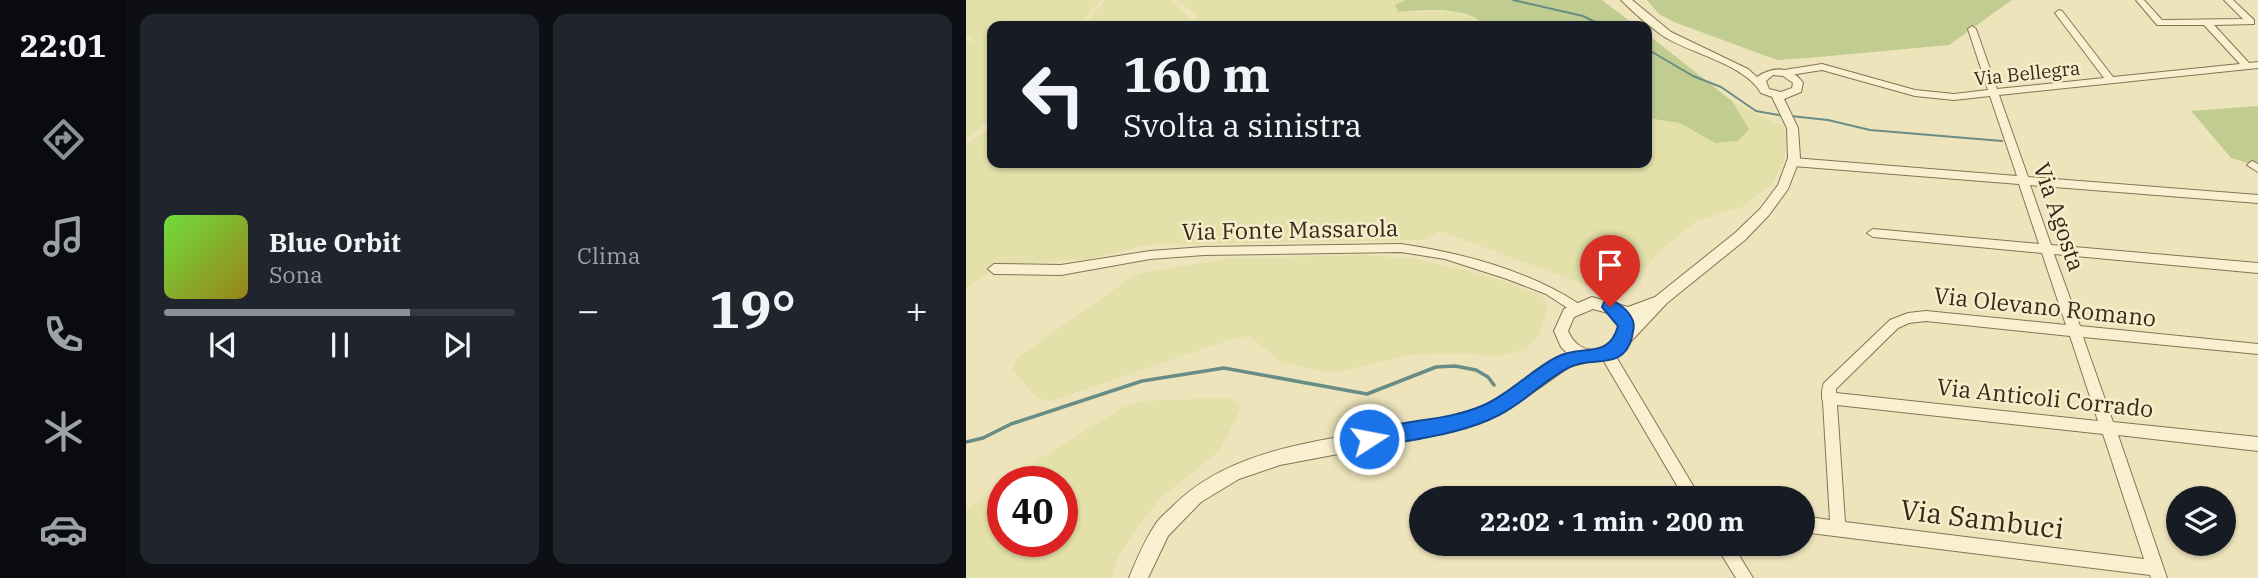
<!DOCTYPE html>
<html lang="it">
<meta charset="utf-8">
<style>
:root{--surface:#171b24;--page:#20242c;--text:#f1f3f6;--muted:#9ea1a6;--line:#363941;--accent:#8c9099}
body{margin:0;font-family:"IBM Plex Serif",serif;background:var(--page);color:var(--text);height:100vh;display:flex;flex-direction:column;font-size:26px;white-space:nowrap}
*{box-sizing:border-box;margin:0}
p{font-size:23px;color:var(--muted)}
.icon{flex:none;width:38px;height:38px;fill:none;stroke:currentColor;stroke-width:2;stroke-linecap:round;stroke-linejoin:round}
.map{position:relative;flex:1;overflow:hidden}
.details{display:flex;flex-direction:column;gap:14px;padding:14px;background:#0d0f14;width:840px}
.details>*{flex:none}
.banner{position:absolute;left:21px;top:21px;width:665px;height:147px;border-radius:14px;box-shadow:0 2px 5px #0004;background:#171b24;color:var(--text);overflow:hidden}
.fabs{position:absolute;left:1200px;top:486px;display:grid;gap:14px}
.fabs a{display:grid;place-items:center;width:70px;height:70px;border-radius:50%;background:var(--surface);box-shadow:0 2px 5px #0004;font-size:35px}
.speed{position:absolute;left:21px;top:466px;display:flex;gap:14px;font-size:35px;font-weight:700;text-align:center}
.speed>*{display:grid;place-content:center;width:91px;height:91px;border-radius:50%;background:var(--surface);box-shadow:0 2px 5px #0004;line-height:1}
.speed .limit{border:10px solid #d22;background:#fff;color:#111}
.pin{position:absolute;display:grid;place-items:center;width:60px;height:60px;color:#fff;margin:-72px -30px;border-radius:50% 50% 50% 0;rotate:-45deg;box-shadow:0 0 7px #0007}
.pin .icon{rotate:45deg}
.me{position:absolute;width:77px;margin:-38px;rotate:79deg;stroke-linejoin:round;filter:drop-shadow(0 0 5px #0008)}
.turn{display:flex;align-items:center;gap:24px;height:147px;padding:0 21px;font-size:32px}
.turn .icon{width:91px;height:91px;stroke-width:2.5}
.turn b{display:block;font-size:49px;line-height:60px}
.big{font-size:52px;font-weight:800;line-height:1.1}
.details .card{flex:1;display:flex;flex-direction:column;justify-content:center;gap:10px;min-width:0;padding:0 24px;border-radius:14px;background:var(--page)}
.song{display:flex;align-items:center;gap:21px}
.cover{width:84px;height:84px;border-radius:10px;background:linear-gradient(135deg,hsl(100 70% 55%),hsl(50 70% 35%))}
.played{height:7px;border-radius:4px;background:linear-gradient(90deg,var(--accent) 70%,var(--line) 70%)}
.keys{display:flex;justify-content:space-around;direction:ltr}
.heat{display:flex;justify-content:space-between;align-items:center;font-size:38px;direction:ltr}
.details .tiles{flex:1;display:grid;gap:14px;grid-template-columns:repeat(2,1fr)}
.trip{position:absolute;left:443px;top:486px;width:406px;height:70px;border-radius:35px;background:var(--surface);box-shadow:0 2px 5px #0004;font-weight:800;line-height:70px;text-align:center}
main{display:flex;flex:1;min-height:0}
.menu{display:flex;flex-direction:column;width:126px;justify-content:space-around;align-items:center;background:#090b0e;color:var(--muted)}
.menu .icon{width:49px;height:49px}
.menu .current{color:var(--accent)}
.menu b{font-size:32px;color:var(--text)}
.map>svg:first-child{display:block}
.farmland{fill:#e4e0a9}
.green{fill:#c0cc90}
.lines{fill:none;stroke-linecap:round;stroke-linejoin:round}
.stream-far1{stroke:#688c86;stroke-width:2}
.stream{stroke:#688c86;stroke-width:3.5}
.minor-casing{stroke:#867355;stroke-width:2}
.tertiary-casing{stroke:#867355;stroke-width:2}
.minor{fill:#f9f0cf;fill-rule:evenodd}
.tertiary{fill:#f9f0cf;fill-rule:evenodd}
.route{fill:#1a73e8;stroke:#114b97;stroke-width:2}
.labels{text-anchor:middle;stroke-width:5;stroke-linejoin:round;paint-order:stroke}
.far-street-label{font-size:19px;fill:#35291a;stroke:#f6edcb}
.street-label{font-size:23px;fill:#35291a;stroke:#f6edcb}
.near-street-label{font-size:28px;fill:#35291a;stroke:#f6edcb}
</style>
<main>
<nav class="menu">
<b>22:01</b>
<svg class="icon current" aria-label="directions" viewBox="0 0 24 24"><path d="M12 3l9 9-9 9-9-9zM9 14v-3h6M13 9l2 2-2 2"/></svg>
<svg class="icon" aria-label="music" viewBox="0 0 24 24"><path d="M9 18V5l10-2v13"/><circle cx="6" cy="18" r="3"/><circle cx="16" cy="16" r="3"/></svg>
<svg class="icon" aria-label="phone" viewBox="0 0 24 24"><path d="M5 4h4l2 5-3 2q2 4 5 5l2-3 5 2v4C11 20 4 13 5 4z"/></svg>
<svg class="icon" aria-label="climate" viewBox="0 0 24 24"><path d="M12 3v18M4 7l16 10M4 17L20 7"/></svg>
<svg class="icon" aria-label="car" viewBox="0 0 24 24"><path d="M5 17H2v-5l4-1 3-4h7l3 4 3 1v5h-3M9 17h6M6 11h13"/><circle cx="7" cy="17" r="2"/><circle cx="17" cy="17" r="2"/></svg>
</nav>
<section class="details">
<div class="tiles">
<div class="card">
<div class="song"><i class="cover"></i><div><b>Blue Orbit</b><p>Sona</p></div></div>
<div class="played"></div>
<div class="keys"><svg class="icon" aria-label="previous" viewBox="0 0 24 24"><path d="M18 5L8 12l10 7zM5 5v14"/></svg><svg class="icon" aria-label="pause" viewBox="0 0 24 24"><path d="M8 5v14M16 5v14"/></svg><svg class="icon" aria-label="next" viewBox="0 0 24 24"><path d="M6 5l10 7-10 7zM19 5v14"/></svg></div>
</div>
<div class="card"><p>Clima</p>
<div class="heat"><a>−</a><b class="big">19°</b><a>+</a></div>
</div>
</div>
</section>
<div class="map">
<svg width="1292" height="578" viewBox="0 0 1292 578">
<rect width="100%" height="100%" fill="#eee4bc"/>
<path class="farmland" d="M0,0h135l-23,26h-86v93l-26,19v-98l12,4 -12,-9z
M140,0h66l21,21 6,-4 -22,-17h228l-10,5 3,7 56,-1 27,10 5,5h-403z
M766,101l42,22 9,1 4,15 -3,23 -13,23 -29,22 -45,14 -37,30 -34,39 -11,6 -175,-65 -18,9 -275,5 -54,13 -94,8 -33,22v-143l26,-19v37h655v-45l33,5 35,20 34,-14z
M398,255l52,4 69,16 56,20 7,13 -8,26 -14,15 -24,7 -13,1 -23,-4 -56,2 -79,18 -48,-10 -34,-27 -16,3 -183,62 -13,-3 -25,-29 5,-11 112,-79 13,-6 91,-15z
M261,398l15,8 -22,44 -57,46 -25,30 -20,31 -7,21h-145v-67l37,-27v57h59v-60h-56l14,-10 102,-63 18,-7z"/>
<path class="green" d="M439,0h197l34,26h-150c-20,-21 -61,-16 -88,-14l-3,-7z
M681,0h365l-63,45 -141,13 -31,2 -103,-38 -15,-8z
M681,34l85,67 17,28 -11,12 -23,2 -35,-20 -33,-5z
M1292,106v60l-27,-8 -40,-47z"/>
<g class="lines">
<path class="stream-far1" d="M547,0l70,16 20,10
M681,49l46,27 28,11 35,24 28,5
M825,116l37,4 42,10 132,11"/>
<path class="stream" d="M0,442l17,-4 28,-14 131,-43 82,-13 143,26 69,-27 19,-1 21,4 12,7 6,8"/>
<g class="minor-casing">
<path id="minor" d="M1170,0h8l18,20 81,-1 -19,-19h9l21,20v4l-40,1 35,38 9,-1v6l-259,27 29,82 230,18v8l-228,-18 21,60 207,18v10l-204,-19 26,72 178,18v10l-175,-17 30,85 145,15v14l-140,-16 49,143h-16l-1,-3 -348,-43v-16l28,4 -7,-118c-2,-5 -1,-14 1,-19l66,-63 18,-7 18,-2 140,14 -24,-72 -169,-16 -6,-4 6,-4 166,15 -20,-60 -226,-18 -5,-4 5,-4 224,18 -27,-80 -36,4 -39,-4 -93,-26 -38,6 -5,-3 5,-3 38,-6 93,26 39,4 34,-4 -20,-61 4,-3 4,3 21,60 107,-11 -49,-65 4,-3 3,1 51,66 127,-13 -36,-39h-47zM960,321l144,15 28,85 -262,-28v-4l62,-61 11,-5zM871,405l266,29 41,125 -299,-37z
M1286,161l6,3v8l-11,-7z
M435,244c61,9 126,26 178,60l2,4 -2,4 -4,1 -29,-19 -39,-15 -62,-20 -44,-7 -197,3 -54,4 -89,16 -67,-1 -6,-5 6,-5 67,1 89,-14 54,-4z
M641,348l5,2 89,149h-16l-83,-141 -2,-4 2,-4z
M749,544h17l21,34h-17z"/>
</g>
<g class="tertiary-casing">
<path id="tertiary" d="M655,0h11l39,32 77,37 9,8c16,-11 35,-11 46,6l-2,9 -17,7 14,29 2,30 -12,31 -19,26 -24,25 -78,63 -46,49 -14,8 -20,2 -18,5 -51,36 -44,21 -46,13 -148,28 -41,14 -38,23 -33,34 -20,42h-19c7,-17 15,-37 26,-53 4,-7 12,-13 18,-19 74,-75 204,-65 299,-96 37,-11 61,-43 96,-56l-7,-7 -7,-16 10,-22 28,-12 36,10 27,-10 80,-64 25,-24 18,-24 10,-27 -1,-30 -15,-31 -11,-4c-16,-29 -70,-39 -98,-57 -14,-10 -30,-24 -42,-36zM807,75l10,1 10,7 -1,5 -11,4 -12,-3 -3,-8zM627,309l15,4 11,13c-8,28 -39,33 -51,5l6,-14z"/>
</g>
<use href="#minor" class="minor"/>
<use href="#tertiary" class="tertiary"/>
</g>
<path class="route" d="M644,300c10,3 19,11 23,21 2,6 0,9 -1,16 -8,34 -40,19 -62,30 -25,12 -45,35 -71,48 -38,20 -88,24 -130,33l-6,-3 -3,-6 3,-6c38,-14 83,-11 121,-28 27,-12 47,-35 73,-48 25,-13 52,3 61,-31l-16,-19 2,-5z"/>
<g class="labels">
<g class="far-street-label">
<text transform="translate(1061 73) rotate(-6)" y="7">Via Bellegra</text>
</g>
<g class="street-label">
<text transform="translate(1093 217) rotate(71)" y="8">Via Agosta</text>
<text transform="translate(324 230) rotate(-1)" y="8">Via Fonte Massarola</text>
<text transform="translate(1079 307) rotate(6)" y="8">Via Olevano Romano</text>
<text transform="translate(1079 398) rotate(6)" y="8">Via Anticoli Corrado</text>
</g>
<g class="near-street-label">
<text transform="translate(1016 519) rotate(7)" y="10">Via Sambuci</text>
</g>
</g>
</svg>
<div class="fabs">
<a><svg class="icon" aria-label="layers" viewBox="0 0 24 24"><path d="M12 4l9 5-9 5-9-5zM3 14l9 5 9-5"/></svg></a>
</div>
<div class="speed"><div class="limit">40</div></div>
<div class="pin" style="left:644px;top:307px;background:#d93025"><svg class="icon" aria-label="arrive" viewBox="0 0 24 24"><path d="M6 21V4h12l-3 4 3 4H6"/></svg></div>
<svg class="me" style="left:403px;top:439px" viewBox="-20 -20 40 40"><circle r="17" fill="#1a73e8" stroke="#fff" stroke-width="3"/><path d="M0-11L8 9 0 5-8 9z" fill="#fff"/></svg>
<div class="trip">22:02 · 1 min · 200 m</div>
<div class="banner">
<div class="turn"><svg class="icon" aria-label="left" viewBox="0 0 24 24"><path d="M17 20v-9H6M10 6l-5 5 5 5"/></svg><div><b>160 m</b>Svolta a sinistra</div></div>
</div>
</div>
</main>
